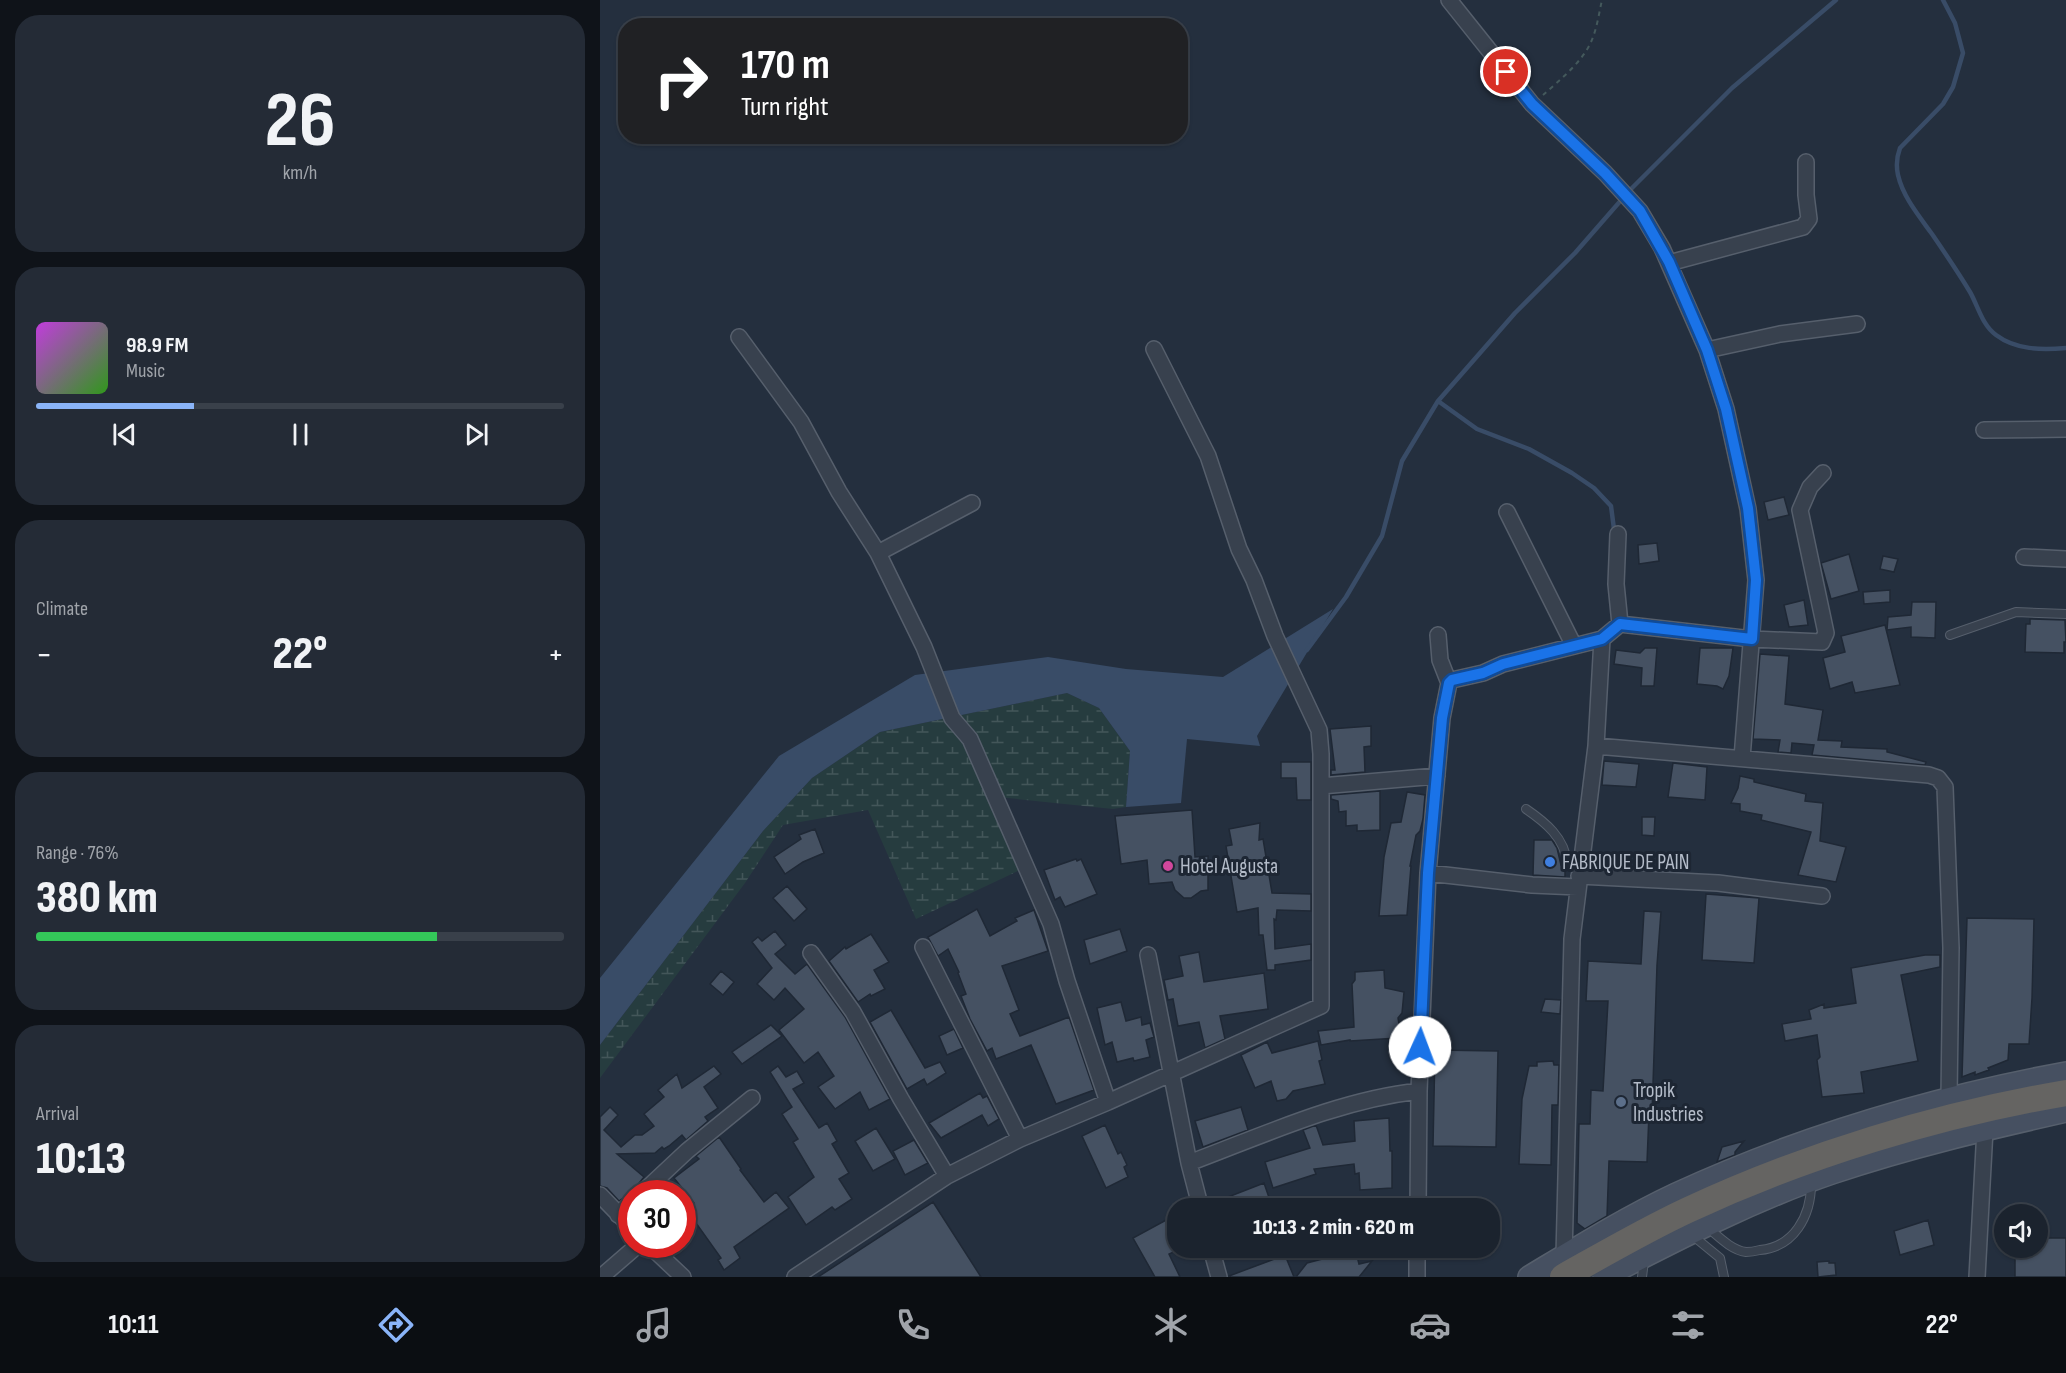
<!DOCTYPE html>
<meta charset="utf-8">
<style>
:root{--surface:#1b232e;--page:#242b36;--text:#f1f3f6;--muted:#a0a4aa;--line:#39404a;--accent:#8ab4f8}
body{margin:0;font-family:"Sofia Sans Condensed",sans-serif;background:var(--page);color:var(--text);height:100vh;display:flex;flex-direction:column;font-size:22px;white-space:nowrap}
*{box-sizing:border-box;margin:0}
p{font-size:20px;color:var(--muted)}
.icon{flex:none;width:33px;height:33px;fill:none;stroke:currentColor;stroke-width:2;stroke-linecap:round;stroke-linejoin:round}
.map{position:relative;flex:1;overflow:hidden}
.panel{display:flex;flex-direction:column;gap:15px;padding:15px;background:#0f1319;width:600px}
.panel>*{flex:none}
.guide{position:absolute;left:18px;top:18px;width:570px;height:126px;border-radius:24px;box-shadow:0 2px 4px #0004,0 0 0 2px var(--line);background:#202124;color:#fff;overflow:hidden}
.buttons{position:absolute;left:1394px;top:1204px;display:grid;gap:12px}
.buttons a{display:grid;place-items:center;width:54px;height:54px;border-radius:50%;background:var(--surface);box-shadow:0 2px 4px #0004,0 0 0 2px var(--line);font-size:30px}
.speed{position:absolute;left:18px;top:1180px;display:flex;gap:12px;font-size:30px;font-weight:700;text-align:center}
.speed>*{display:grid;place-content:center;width:78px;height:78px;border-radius:50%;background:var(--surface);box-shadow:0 2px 4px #0004,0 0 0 2px var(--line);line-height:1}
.speed .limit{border:9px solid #d22;background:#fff;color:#111}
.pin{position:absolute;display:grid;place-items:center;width:51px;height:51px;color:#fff;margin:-26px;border:3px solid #fff;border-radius:50%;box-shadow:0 2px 6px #0007}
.me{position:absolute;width:66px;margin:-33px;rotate:2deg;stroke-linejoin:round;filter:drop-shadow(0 0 4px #0008)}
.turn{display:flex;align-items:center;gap:21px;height:126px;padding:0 24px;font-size:27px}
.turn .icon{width:78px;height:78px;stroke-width:2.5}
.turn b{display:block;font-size:42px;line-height:51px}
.big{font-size:45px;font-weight:800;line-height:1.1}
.panel .tile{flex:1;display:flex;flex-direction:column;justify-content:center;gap:9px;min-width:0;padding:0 21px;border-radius:24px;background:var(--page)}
.panel .dial{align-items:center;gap:0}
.dial b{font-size:78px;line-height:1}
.song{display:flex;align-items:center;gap:18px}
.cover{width:72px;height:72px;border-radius:9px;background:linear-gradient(135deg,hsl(290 70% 55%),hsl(110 70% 35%))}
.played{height:6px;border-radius:3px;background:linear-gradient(90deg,var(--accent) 30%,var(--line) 30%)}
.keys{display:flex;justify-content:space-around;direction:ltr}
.heat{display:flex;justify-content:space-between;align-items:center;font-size:33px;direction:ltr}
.charge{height:9px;border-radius:4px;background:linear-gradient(90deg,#34c759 76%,var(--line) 0)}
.trip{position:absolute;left:567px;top:1198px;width:333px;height:60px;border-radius:24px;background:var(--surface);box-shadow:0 2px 4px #0004,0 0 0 2px var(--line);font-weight:800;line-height:60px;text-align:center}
.tabs{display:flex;height:96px;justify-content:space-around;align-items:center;background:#0b0e12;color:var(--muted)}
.tabs .icon{width:42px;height:42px}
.tabs .selected{color:var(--accent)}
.tabs b{font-size:27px;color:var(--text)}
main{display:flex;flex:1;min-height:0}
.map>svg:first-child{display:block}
.wetland{fill:url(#wetland-marsh)}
.water{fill:#394c67}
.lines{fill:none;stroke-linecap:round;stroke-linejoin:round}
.stream{stroke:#394c67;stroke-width:4.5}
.building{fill:#455162;stroke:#1f2835;stroke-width:1.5}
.service-casing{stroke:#565f6c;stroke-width:10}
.minor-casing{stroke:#565f6c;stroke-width:18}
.secondary-casing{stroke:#565f6c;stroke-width:24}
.trunk-casing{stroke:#434c59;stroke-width:28}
.path{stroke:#44595c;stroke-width:2;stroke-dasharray:4.5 4.5;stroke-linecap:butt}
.service{stroke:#38414e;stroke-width:8}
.minor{stroke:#38414e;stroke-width:15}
.secondary{stroke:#465061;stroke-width:21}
.trunk{stroke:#656462;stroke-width:26}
.route-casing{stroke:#114b97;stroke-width:15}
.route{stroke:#1a73e8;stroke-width:10}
.shop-dot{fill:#3f7fe0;stroke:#1d2633;stroke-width:2}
.hotel-dot{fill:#d1479c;stroke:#1d2633;stroke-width:2}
.service-dot{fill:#5c6f8a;stroke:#1d2633;stroke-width:2}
.labels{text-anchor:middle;stroke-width:6;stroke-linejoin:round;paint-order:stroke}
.poi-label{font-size:21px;fill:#b4bcc9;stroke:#1d2633;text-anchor:start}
</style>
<main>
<section class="panel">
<div class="tile dial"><b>26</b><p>km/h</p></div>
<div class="tile">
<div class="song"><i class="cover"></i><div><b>98.9 FM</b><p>Music</p></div></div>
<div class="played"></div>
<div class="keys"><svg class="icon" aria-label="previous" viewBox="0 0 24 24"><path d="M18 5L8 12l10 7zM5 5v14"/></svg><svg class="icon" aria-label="pause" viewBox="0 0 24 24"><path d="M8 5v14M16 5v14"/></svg><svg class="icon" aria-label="next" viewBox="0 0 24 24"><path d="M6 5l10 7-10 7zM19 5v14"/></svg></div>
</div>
<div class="tile"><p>Climate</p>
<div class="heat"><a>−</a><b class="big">22°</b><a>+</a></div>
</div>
<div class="tile"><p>Range · 76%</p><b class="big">380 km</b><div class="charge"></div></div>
<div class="tile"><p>Arrival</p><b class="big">10:13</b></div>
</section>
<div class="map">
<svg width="1466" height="1277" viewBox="0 0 1466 1277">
<defs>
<pattern id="wetland-marsh" width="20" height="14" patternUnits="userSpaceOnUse" patternTransform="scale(1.5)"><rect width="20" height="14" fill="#263c3f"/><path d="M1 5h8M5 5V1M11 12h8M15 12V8" fill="none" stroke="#435659"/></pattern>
</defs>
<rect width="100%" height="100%" fill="#242f3e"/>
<path class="wetland" d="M467,693l32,15 31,43 -4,56 -13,2 -115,-12 24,72 -106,50 -48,-109 -85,15 -38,58 -145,195v-33l163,-214 49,-53 68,-46z"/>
<path class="water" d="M733,609l-76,127 3,10 -73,-7 -6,64 -55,4 4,-56 -31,-43 -32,-15 -187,39 -68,46 -49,53 -163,214v-67l179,-222 136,-81 133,-18 78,12 97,8z"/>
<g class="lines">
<path class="stream" d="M1343,0l12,23 8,30 -10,34 -10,17 -43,44c-3,8 -4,18 -2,27 5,22 21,41 34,59 13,19 26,38 38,58 8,14 12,33 26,43 20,15 45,15 70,13
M1028,192l104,-104 104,-88
M838,401l39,28 52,20 43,24 22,15 17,18 3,23
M707,650l39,-53 36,-61 20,-75 36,-60 77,-88 60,-60 48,-55"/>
</g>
<path class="building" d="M1184,497l5,18 -21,5 -4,-18z
M1057,543l2,18 -20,3 -1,-19z
M1249,554l10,37 -28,8 -10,-36z
M1283,556l15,3 -4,13 -14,-3z
M1290,590v12l-26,2 -1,-12z
M1204,600l4,25 -19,2 -5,-22z
M1312,602h24l-1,36 -24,-1v-10l-24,3 1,-13 23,-2z
M1430,619l35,1 1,22h-2v11l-39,-1 1,-28h4z
M1285,625l15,60 -45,8 -3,-11 -22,7 -7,-31 22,-6 -4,-16z
M1045,648h12l-3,38h-13l1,-18 -28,-4 2,-14 24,3z
M1100,648h33l-4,28 -6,13 -6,-3 -20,-2z
M1160,654l29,2 -4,48 38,6 -5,30 24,1 -1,6 46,2v3l39,10 -1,3 -113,-10 2,-10 -22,-2 -1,10 -13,-1 2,-12 -27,-1z
M771,726v20l-7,1 1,25 -34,3v-5h4l-5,-41z
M1004,761l35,3 -3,23 -34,-2z
M681,762h30v38h-14l-1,-22h-15z
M1073,763l34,4 -2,33 -37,-3z
M1140,776l14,3v3l52,12 -1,7 18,2 -3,38 26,6 -10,35 -38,-7 13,-43 -50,-12 1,-5 -22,-4v-7l-9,-1 7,-15z
M780,791v39l-23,1v-6l-11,1v-15l-7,1 -1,-11 -7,-2v-4z
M807,792l18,3 -2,24 -3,12 -4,4 -6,31h1l-4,49 -28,1 5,-59 7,-34 10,-1z
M592,810l3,47 13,-1v34l-7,1 -10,7h-7l-9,-8 -3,-8 -23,2 -2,-24 -26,4 -6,-48z
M1042,817h13l-1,19 -12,-1z
M660,823l-1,17 4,-1 9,54 39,1v17l-34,-1 -1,10 -2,-1 1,30 36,-5v16l-36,5v5h-8l-4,-35h-4l-1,-27 -21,4 -11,-66 6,-1 -3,-16z
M215,829l9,24 -21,9 -18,12 -11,-17 27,-18 -2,-4z
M934,840h18l5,8 4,17 4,4v8l-32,-2z
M476,859l1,2 4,-2 16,35 -32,13 -5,-10 -5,3 -11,-30z
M187,886l20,23 -13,12 -21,-23z
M1106,894l53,4 -5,65 -52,-3z
M377,909l13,27 27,-15 -2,-3 19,-8 14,41 -46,15 17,44 -9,4 10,22 49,-19 25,73 -38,14 -25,-59 -35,14 -4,-11 -5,3 -17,-32 -9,-23 5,-2 -8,-21 1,-1 -11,-23 -10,7 -10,-19z
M1044,911l17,1 -4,53 -5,149h-3l-2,48 -38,-1 -2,55 -22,13 -8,-6 2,-99h11l1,-34 12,1 5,-90h-22l2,-40 53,3z
M1367,918l67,1 -2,79 -3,46h-20l-1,16 -20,8 1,2 -14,5v-3l-13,5z
M520,929l7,22 -37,13 -6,-24z
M175,931l11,14 -11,9 20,20 12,-10 38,53 45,82 -21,11 -9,-18 -25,17 -17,-22 16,-11 -16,-24 -14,11 -25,-33 25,-21 -19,-21 -11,12 -17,-16 15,-16 -20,-26 6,-5 4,4z
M271,934l18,28 -15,8 11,19 -14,7 -1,-2 -12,8 -29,-41 16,-14 1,2z
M599,952l5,30 60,-9 4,36 -48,7 5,23 -20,9 -6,-26 -21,4 -5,-27 -5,1 -4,-20 19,-4 -4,-20z
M1325,955h15v12l-39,8 17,86 -57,11 3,21 -42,4 -5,-37 3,-3 -3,-22 -32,6 -3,-17 29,-5 -2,-9 15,-6v4l32,-5 -5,-35z
M784,970l1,18 19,4 -2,21 -4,5 2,12 -2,8 -48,3v-1l-29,5 -3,-14 36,-4 -2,-43 3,-4v-8z
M121,971l13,11 -11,13 -13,-11z
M945,999l16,1 -1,14 -19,-2z
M521,1002l5,19 15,-4 1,8 8,-2 4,14 -8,3 4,17 -16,4 -1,-3 -16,4 -5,-20 -7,3 -8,-37z
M291,1010l34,58 15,-6 6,11 -19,12 -3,-6 -17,10 -37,-67z
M171,1025l11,11 -40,28 -10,-12z
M354,1029l9,19 -16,7 -8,-19z
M718,1041l4,19 -3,1 6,23 -32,7 -7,8 -9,2 -6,-20 -16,7 -14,-33 26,-13 5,11z
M835,1050l63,1 -2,96 -63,-1z
M953,1061l1,4h5l-1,40h-6l-1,60 -32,-1 3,-65 7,-33h8v-4z
M114,1066l7,8 -17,13 14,21 -13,9 3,4 -22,19 -4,-5 -13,11 -5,3 -2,-2 -7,6 -38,1 27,23 -12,15 -13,9 -12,-13 -7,-2v-69l10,-10 8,8 -14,15 17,17 14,-12h7l12,-9 -10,-12 20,-17 -6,-7 19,-16 5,14z
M178,1066l8,11 11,-6 7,12 -11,6 26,39 8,-5 10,18 -5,3 17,29 -10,6 13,20 -17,11 -3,-3 -26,18 -18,-28 26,-20 -21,-35 5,-3 -16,-25 10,-7 -22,-35z
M380,1093l3,5 4,-2 12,23 -11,7 -6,-11 -41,23 -12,-15z
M641,1107l7,23 -45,17 -8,-26z
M789,1118l1,33h2v37l-32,2 -1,-17 -4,1 -1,-10 -40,5 2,5 -43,14 -8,-26 45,-14 -7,-18 13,-5 7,20 32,-4 -1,-20z
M505,1125l13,29 3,-2 6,13 -3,2 4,10 -22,11 -24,-52z
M276,1128l19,31 -22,12 -18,-30z
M119,1137l22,32 -1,1 24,32 12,-10 13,16 -55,39 6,11 -16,12 -6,-10 3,-2 -35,-49 8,-6 -20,-25 25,-19 -3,-3z
M314,1140l14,23 -23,12 -12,-24z
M1144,1141l-9,11v3l-18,7 5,-15z
M664,1183l9,26h-63v-5z
M333,1202l48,75h-163z
M568,1219l10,16v15l-9,4 11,23h-25l-22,-39z
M1328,1220l6,25 -34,10 -6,-24z
M1437,1238h29v39h-51v-26l2,-3h20z
M732,1248h23l4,16 13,-3 -13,16h-63l11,-14 27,-7z
M685,1255l9,22h-64l-1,-1z
M1229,1261v2h6l1,12 -18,2 -1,-15z"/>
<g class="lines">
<g class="service-casing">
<path id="service" d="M1350,635l66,-23 50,2
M926,809c19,13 39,29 41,54l13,4
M1107,1227c11,9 24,23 39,25 4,0 10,-1 14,-2 34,-3 51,-34 51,-66
M1092,1235l28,23 4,19
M1042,1277l2,-16"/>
</g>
<g class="minor-casing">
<path id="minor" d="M849,0l83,104 73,69 35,38 22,37 45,102 19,59 22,100 8,71 -14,178
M1069,263l134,-36 6,-8 -3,-24v-33
M139,337l62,85 38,70 39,61 46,94 28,71 18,21 81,185 16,57 41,121
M1107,350l73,-16 77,-10
M1384,430l82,-1
M907,512l67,134
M278,553l94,-50
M1424,557l42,2
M1020,624l132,15 70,3 4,-9 -26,-123 10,-23 13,-14
M849,683l3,-3 31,-7 20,-9 99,-25
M996,746l333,29 9,3 7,9 6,161 -2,150
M721,786l116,-10
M828,873l104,12 46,2
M979,876l139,7 104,13
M323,947l97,192
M211,953l42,59 48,87 46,77
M548,955l41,208 12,46
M589,1163c75,-28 150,-63 230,-72
M41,1194l46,-43 65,-53
M0,1195l32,33
M818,1209l1,-118 9,-218 14,-155 7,-35 -9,-23 -2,-25
M18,1215l14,-13
M49,1245l34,32
M611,1248l8,29
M964,1256l8,-317 24,-193 6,-107 18,-15 -4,-40 2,-50
M1,1277l37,-32
M195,1277l152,-101 73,-37 88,-37 213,-96v-252l-2,-24 -44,-94 -21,-56 -15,-31 -31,-93 -54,-107
M817,1277v-29
M1377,1277l8,-148"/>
</g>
<g class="secondary-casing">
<path id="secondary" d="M929,1277c48,-29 96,-59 147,-83 124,-57 255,-96 390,-121
M1004,1277c74,-38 149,-77 228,-104 76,-26 155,-44 234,-62"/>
</g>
<g class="trunk-casing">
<path id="trunk" d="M963,1277c41,-23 82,-47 125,-67 118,-55 250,-95 378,-117"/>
</g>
<path class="path" d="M943,95c17,-15 39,-33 48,-53 6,-13 8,-29 11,-42"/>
<use href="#service" class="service"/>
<use href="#minor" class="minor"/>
<use href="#secondary" class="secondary"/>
<use href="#trunk" class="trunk"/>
</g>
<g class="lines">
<g class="route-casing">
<path id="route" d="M820,1047l8,-174 14,-155 7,-35 3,-3 31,-7 20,-9 99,-25 18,-15 132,15 4,-59 -8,-72 -22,-99 -19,-59 -38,-88 -29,-51 -35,-38 -73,-69 -26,-32"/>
</g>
<use href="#route" class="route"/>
</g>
<circle class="shop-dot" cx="950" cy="862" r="6"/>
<circle class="hotel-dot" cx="568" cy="866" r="6"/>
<circle class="service-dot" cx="1021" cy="1102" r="6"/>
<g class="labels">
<g class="poi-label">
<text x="962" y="869">FABRIQUE DE PAIN</text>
<text x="580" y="873">Hotel Augusta</text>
<text x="1033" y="1097">Tropik<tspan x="1033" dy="24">Industries</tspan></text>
</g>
</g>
</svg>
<div class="buttons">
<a><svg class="icon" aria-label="sound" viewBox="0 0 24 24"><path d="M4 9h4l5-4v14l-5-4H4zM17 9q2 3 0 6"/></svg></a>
</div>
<div class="speed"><div class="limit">30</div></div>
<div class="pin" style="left:906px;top:72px;background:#d93025"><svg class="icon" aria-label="arrive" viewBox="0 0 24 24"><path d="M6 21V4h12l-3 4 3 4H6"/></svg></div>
<svg class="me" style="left:820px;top:1047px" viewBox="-20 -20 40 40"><circle r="19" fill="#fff"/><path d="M0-13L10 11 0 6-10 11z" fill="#1a73e8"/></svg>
<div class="trip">10:13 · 2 min · 620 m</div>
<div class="guide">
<div class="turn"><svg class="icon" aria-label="right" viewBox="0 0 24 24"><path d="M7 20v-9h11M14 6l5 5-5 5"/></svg><div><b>170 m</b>Turn right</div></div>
</div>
</div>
</main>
<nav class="tabs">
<b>10:11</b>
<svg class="icon selected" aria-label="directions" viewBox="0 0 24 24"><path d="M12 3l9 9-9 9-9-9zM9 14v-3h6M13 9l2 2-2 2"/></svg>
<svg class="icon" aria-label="music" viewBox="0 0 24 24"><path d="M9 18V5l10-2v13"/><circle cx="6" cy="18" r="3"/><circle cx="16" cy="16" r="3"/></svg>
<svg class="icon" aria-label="phone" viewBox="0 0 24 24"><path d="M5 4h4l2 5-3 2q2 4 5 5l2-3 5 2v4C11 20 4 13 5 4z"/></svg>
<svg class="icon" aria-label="climate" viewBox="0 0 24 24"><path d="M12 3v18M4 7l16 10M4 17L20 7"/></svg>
<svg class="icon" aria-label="car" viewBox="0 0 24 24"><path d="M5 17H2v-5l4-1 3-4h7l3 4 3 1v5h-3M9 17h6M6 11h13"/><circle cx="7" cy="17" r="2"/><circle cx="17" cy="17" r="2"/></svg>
<svg class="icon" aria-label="filters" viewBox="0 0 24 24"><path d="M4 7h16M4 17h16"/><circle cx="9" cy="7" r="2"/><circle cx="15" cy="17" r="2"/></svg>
<b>22°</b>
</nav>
